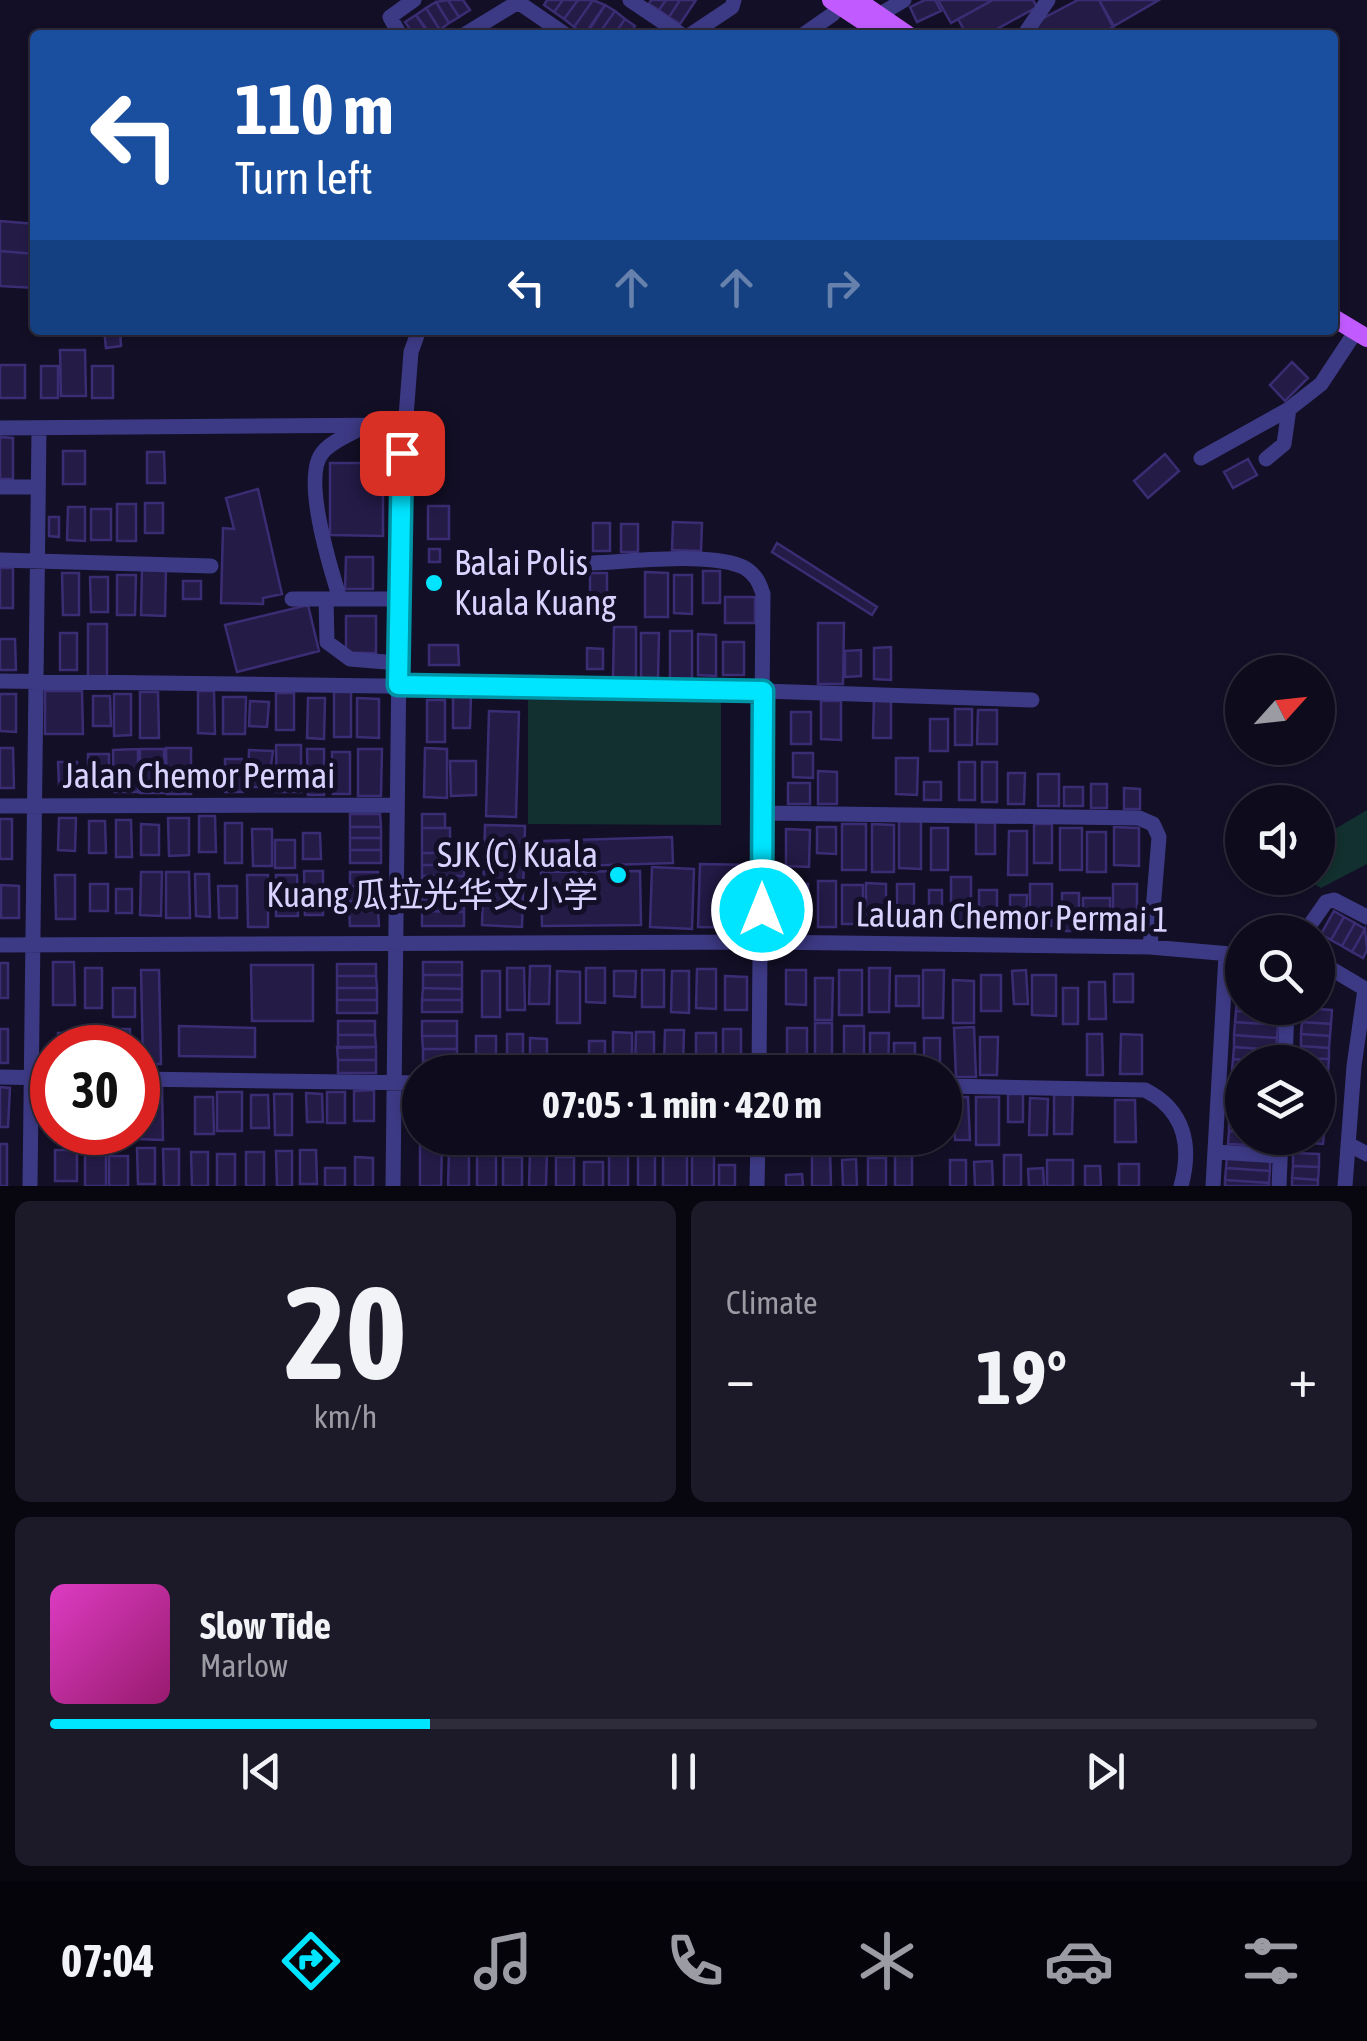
<!DOCTYPE html>
<meta charset="utf-8">
<style>
:root{--surface:#0e0b1c;--page:#1c1929;--text:#f1f3f6;--muted:#9b9ba3;--line:#2e2b3b;--accent:#00e5ff}
body{margin:0;font-family:"Asap Condensed","Noto Sans SC",sans-serif;background:var(--page);color:var(--text);height:100vh;display:flex;flex-direction:column;font-size:38px;white-space:nowrap}
*{box-sizing:border-box;margin:0}
p{font-size:32px;color:var(--muted)}
.icon{flex:none;width:55px;height:55px;fill:none;stroke:currentColor;stroke-width:2;stroke-linecap:round;stroke-linejoin:round}
.map{position:relative;height:1186px;overflow:hidden}
.side{display:flex;flex-direction:column;gap:15px;padding:15px;background:#08060f;flex:1}
.side>*{flex:none}
.guide{position:absolute;left:30px;top:30px;width:1308px;height:305px;border-radius:10px;box-shadow:0 2px 8px #0004,0 0 0 2px var(--line);background:#1a4fa0;color:#fff;overflow:hidden}
.needle{width:65px;rotate:63deg}
.buttons{position:absolute;left:1225px;top:655px;display:grid;gap:20px}
.buttons a{display:grid;place-items:center;width:110px;height:110px;border-radius:50%;background:var(--surface);box-shadow:0 2px 8px #0004,0 0 0 2px var(--line);font-size:50px}
.speed{position:absolute;left:30px;top:1025px;display:flex;gap:20px;font-size:50px;font-weight:700;text-align:center}
.speed>*{display:grid;place-content:center;width:130px;height:130px;border-radius:50%;background:var(--surface);box-shadow:0 2px 8px #0004,0 0 0 2px var(--line);line-height:1}
.speed .limit{border:15px solid #d22;background:#fff;color:#111}
.pin{position:absolute;display:grid;place-items:center;width:85px;height:85px;color:#fff;margin:-42px;border-radius:20px;box-shadow:0 5px 15px #0006}
.me{position:absolute;width:110px;margin:-55px;rotate:0deg;stroke-linejoin:round;filter:drop-shadow(0 0 8px #0008)}
.turn{display:flex;align-items:center;gap:35px;height:210px;padding:0 40px;font-size:45px}
.turn .icon{width:130px;height:130px;stroke-width:2.5}
.turn b{display:block;font-size:70px;line-height:85px}
.lanes{display:flex;align-items:center;height:95px;padding:0 40px;background:#0003;justify-content:center;gap:50px;direction:ltr}
.lanes .off{opacity:.35}
.big{font-size:75px;font-weight:700;line-height:1.1}
.side .card{flex:1;display:flex;flex-direction:column;justify-content:center;gap:15px;min-width:0;padding:0 35px;border-radius:15px;background:var(--page)}
.side .dial{align-items:center;gap:0}
.dial b{font-size:130px;line-height:1}
.song{display:flex;align-items:center;gap:30px}
.cover{width:120px;height:120px;border-radius:15px;background:linear-gradient(135deg,hsl(310 70% 55%),hsl(320 70% 35%))}
.played{height:10px;border-radius:5px;background:linear-gradient(90deg,var(--accent) 30%,var(--line) 30%)}
.keys{display:flex;justify-content:space-around;direction:ltr}
.heat{display:flex;justify-content:space-between;align-items:center;font-size:55px;direction:ltr}
.side .tiles{flex:1;display:grid;gap:15px;grid-template-columns:1fr 1fr}
.card:last-child{grid-column:span 2}
.trip{position:absolute;left:402px;top:1055px;width:560px;height:100px;border-radius:50px;background:var(--surface);box-shadow:0 2px 8px #0004,0 0 0 2px var(--line);font-weight:700;line-height:100px;text-align:center}
.tabs{display:flex;height:160px;justify-content:space-around;align-items:center;background:#06040b;color:var(--muted)}
.tabs .icon{width:70px;height:70px}
.tabs .on{color:var(--accent)}
.tabs b{font-size:45px;color:var(--text)}
.map>svg:first-child{display:block}
.green{fill:#12302f}
.building{fill:#241b47;stroke:#3b2d73;stroke-width:2.5}
.lines{fill:none;stroke-linecap:round;stroke-linejoin:round}
.minor{stroke:#3d3a85;stroke-width:15}
.major{stroke:#c25bff;stroke-width:18}
.route-casing{stroke:#0095a6;stroke-width:25}
.route{stroke:#00e5ff;stroke-width:18}
.poi-dot{fill:#00e5ff;stroke:#130f26;stroke-width:4}
.labels{text-anchor:middle;stroke-width:10;stroke-linejoin:round;paint-order:stroke}
.poi-label{font-size:35px;fill:#d9d4ff;stroke:#130f26;text-anchor:start}
.street-label{font-size:35px;fill:#d9d4ff;stroke:#130f26}
</style>
<div class="map">
<svg width="1367" height="1186" viewBox="0 0 1367 1186">
<rect width="100%" height="100%" fill="#130f26"/>
<path class="green" d="M528,700l193,1v124l-193,-1z
M1367,810v54l-46,24 -18,-10h15v-39z"/>
<path class="building" d="M448,0l11,17 -10,6 -13,-21z
M448,0h15l7,10 -11,7z
M547,0h16l-9,12 -10,-7z
M563,0h15l-14,19 -10,-7z
M578,0h15l-19,27 -10,-8z
M593,0l12,5 -20,29 -11,-7z
M651,0h15l-7,10 -10,-6z
M666,0h14l-11,17 -10,-7z
M680,0h16l-16,24 -11,-7z
M925,0h10l6,11 -24,11 -7,-15z
M938,0h55l-42,23z
M993,0h40l4,7 -51,28h-19l-9,-16z
M1078,0h21l14,27 -16,8h-67l6,-13z
M1099,0h60l-45,26z
M436,2l13,21 -9,7 -14,-22z
M605,5l10,6 -17,24h-12z
M426,8l14,22 -9,5 -15,-20z
M615,11l10,8 -11,16h-16z
M416,15l13,20h-15l-9,-13z
M625,19l10,7 -6,9h-15z
M0,221l35,3v30l-35,-3z
M0,251l35,3v34l-35,-2z
M104,330h16l1,16 -15,2z
M60,350h25l1,46h-25z
M1292,362l16,16 -23,23 -15,-16z
M0,365h25v33h-25z
M41,366h17v32h-17z
M92,366h21v32h-21z
M0,437l13,1v41h-13z
M63,451h22v33h-22z
M147,452h17l1,31h-18z
M1165,454l14,17 -31,27 -14,-17z
M1248,459l9,16 -24,13 -9,-16z
M330,463h53v73l-53,-1z
M258,489l24,105 -19,4v6l-42,-1 2,-75 11,1 -8,-31z
M145,503h18v30h-18z
M117,504h19v37h-19z
M428,506h21v33h-21z
M68,507h17v34l-18,-1z
M91,509h20v31h-20z
M49,517h10v20l-10,-1z
M673,522l29,1 -1,28 -29,-1z
M593,523h17v28h-17z
M621,524h17v28h-17z
M777,543l100,64 -5,8 -100,-63z
M429,549h11v13h-11z
M346,557h27v32h-28z
M0,568h13v40h-13z
M142,568l24,1 -1,47 -24,-1z
M703,571h17v32h-17z
M645,572l23,1v44h-23z
M62,573h17v42h-16z
M590,573h17v42h-17z
M117,575h19l-1,40h-18z
M674,575h18v39l-18,-1z
M90,577h18v35h-17z
M183,581h18v18h-18z
M725,597h30v26h-30z
M308,605l11,46 -82,21 -12,-47z
M346,616h30v37h-30z
M818,623h26l-1,61h-25z
M88,624h19v54h-19z
M614,627h22v51l-23,-1z
M670,631h22v48h-22z
M60,633h17v37h-17z
M641,633h18l-1,45h-17z
M698,634l18,1v41l-18,-1z
M0,639h15l1,31h-16z
M723,642h21v33h-21z
M429,645h29l1,20h-30z
M891,647v33l-17,-1v-31z
M587,648l16,1v20h-16z
M861,650v26l-16,1v-26z
M45,691h37l1,43h-38z
M198,691h16l1,43 -17,-1z
M140,692h18l1,46h-19z
M334,692h17v45h-17z
M276,693h18v37h-18z
M0,694h16v38l-16,-1z
M114,694h17v41l-17,1z
M453,695h18l-1,33h-17z
M93,696h17l1,30h-18z
M223,697h23l-1,37h-22z
M308,698h17l-1,41 -17,-1z
M357,698l22,1v39l-22,-1z
M874,698h17v40h-18z
M427,700h18v42h-18z
M250,701l19,1 -2,25 -18,-1z
M821,701h20v39l-20,-1z
M955,709h17v36h-17z
M978,710h19v34h-20z
M489,711l30,1 -3,105 -30,-1z
M791,712h20v32h-20z
M930,719h18v32h-18z
M276,745h25v47h-24z
M0,748h13l1,40h-14z
M166,748h25v46h-24z
M425,748l22,1v49l-23,-1z
M138,749v43h-24l-1,-42z
M140,749h24l1,44h-25z
M307,749h17v46h-16z
M358,749h24l-1,47h-23z
M249,750l24,1 -5,36h-20z
M332,752h18v42h-17z
M793,753h20v25l-20,-1z
M88,754h21v18h-21z
M896,758h22l-1,37 -21,-1z
M225,759h17l1,33h-18z
M450,761h26v34l-25,1z
M58,762h19v22l-18,1z
M959,762h16v38h-16z
M982,762h15v40h-15z
M818,771l19,1v32h-19z
M1008,773h17l-1,31h-16z
M1038,774h21v32h-21z
M924,782h17v18h-17z
M788,783h22v21h-22z
M1091,784h16v24h-16z
M1064,787h19v19h-19z
M1124,788l16,1v20h-16z
M350,814h30l1,13h-31z
M422,814h23v14h-23z
M199,816h16l1,36h-17z
M59,818h17l-1,33 -17,-1z
M168,818h21v37l-20,1z
M0,819h12v40h-12z
M116,820h15l1,37h-16z
M89,821h16l1,32h-17z
M899,821h22v48l-22,-1z
M976,822l19,1v31h-19z
M225,823h17v40h-17z
M141,824l18,1v30h-18z
M842,824h24v46h-24z
M872,824l22,1v47h-22z
M1034,824h18v39h-18z
M485,825l40,1 -3,101 -40,-2z
M350,827h31v11h-31z
M817,827h19v27l-19,-1z
M1114,827l25,1v38l-25,-1z
M422,828h28v25h-28z
M931,828h17v42h-17z
M1060,828h22v42h-22z
M252,829h20v37h-19z
M786,829l24,1 -1,37 -23,-1z
M1009,831h18v44h-19z
M1087,832h19v40h-19z
M303,833h17l1,26h-18z
M672,837l1,26 -130,4 -1,-26z
M350,838h31v12h-31z
M275,840h20v28h-20z
M350,850h31v13h-31z
M422,853h42v12h-42z
M700,864l53,1 -1,63 -54,-1z
M422,865h42v11h-42z
M652,867l42,2 -2,60 -42,-2z
M304,871h19v44h-18z
M640,871l1,54 -99,1 -1,-54z
M141,872h21l-1,44 -21,-1z
M166,872h23l1,46h-24z
M350,872h28v14h-28z
M195,874h14l1,43 -14,-1z
M55,875h20v44h-19z
M247,875h21v52h-20z
M276,875h21l1,41h-22z
M422,876h42v12h-42z
M951,877h20v45h-20z
M818,881h18v46h-18z
M866,883l20,1v40h-20z
M90,884h18v27h-18z
M785,884h23v37h-23z
M897,884h17v37h-17z
M1030,884h22v42l-22,-1z
M1113,884h24v35h-24z
M1,885l18,1v32h-18z
M842,885h21v39h-21z
M218,886h19v32h-18z
M349,886h29v15h-29z
M422,888h42v12l-42,-1z
M116,889h16v24h-16z
M929,890h13v30h-13z
M979,890h18v37h-18z
M1062,893h17v38h-17z
M1010,895h17l-1,28h-16z
M1083,898h27v27l-27,-1z
M422,899l42,1v12l-42,-1z
M349,901h29v10h-29z
M349,911h29l1,15h-29z
M422,911l42,1v14h-42z
M1334,911l10,6 -13,23 -10,-6z
M1344,917l11,6 -13,23 -11,-6z
M1355,923l10,6 -13,23 -10,-6z
M1365,929l2,21 -4,8 -11,-6z
M53,962h21l1,43h-22z
M423,962h39v13h-39z
M0,963h8v35h-8z
M337,964h39v12h-39z
M251,965h62v56h-61z
M530,966h20l-1,38h-20z
M85,968h17v40h-17z
M507,968h17l1,42h-18z
M586,968h19v35l-19,-1z
M869,968h21l-1,44h-20z
M697,969h19v40l-20,-1z
M141,970h18l2,94h-18z
M642,970h22v37h-22z
M786,970h20v35l-20,-1z
M839,970h23v45h-23z
M923,970h21l-1,48h-20z
M1026,970l2,34h-14l-2,-33z
M482,971h18v46h-18z
M557,971l23,1v51h-23z
M614,971h22l-1,26 -21,-1z
M672,971h17v42l-18,-1z
M1114,974h19v28h-19z
M423,975h39v14l-39,-1z
M981,975h20v36h-20z
M1032,975h24v41l-24,-1z
M337,976h39l1,12h-40z
M725,976l22,1v33h-22z
M896,976h23v30h-23z
M815,978h18l-1,42h-17z
M953,980l21,1v42h-21z
M1089,982h16l1,37h-17z
M113,988h22v29h-22z
M337,988h40v12h-40z
M423,988l39,1v11h-40z
M1063,988h15v36h-15z
M1237,998l5,1v9h37l-1,6 -42,-3z
M337,1000h40v13h-40z
M422,1000h40v12h-40z
M1303,1008l29,2 -1,14 -29,-2z
M1236,1011l42,3v11l-43,-3z
M338,1021h37v14h-37z
M422,1021h35v15h-35z
M1235,1022l43,3 -1,13 -43,-3z
M1302,1022l29,2 -1,12 -29,-2z
M815,1023h17v49h-17z
M179,1026l76,2v29l-76,-1z
M844,1026h20v46h-20z
M974,1027l2,50h-20l-2,-49z
M787,1028h20v37l-20,-1z
M0,1029h8v34h-8z
M111,1029h19v19h-18z
M723,1029h18v43h-18z
M665,1030h19l-1,35h-19z
M613,1032l19,1v34l-19,-1z
M636,1032h18v37h-19z
M58,1033h18v15h-17z
M82,1033h18v15h-18z
M696,1033h20v32h-20z
M870,1033h19l-1,39h-18z
M507,1034h16v37h-16z
M1087,1034h15l1,41h-16z
M1121,1034l21,1v39h-22z
M1301,1034l29,2 -1,12 -28,-2z
M338,1035h37l1,12 -38,1z
M1234,1035l43,3 -1,12 -42,-3z
M422,1036h35v13h-34z
M476,1036h20v27h-20z
M980,1037h18l-1,38h-17z
M530,1038l17,1v29h-17z
M924,1038h16v34h-16z
M589,1041h16v29l-16,-1z
M894,1043h21v29h-21z
M1301,1046l28,2v11l-29,-1z
M337,1047h39v13h-38z
M1234,1047l42,3 -1,12 -42,-3z
M423,1049h34v12h-34z
M1300,1058l29,1 -1,13 -10,-1v-9h-18z
M1233,1059l42,3h-33v10l-10,-1z
M338,1060h38v13h-38z
M423,1061h34v11h-34z
M1232,1071l10,1v13l-11,-1z
M1318,1071l10,1 -1,13 -9,-1z
M1231,1084l11,1v11l-11,-1z
M1318,1084l9,1 -1,12h-8z
M138,1086h24l1,54 -27,-1z
M0,1087l10,1 -2,39h-8z
M374,1090v31h-20v-30z
M217,1092h25v39h-25z
M327,1092h18v31h-18z
M306,1093l16,1 1,28h-16z
M274,1094h18v41h-17z
M1008,1094h15v28h-15z
M1054,1094h19l-1,40h-18z
M251,1095h17l1,33h-18z
M1231,1095l11,1v12h-12z
M195,1097h18l1,37h-19z
M953,1097h15l2,43h-15z
M976,1097h23v48h-23z
M1318,1097h8l-1,12h-7z
M1030,1098l18,1 -1,36h-18z
M1115,1100h20l1,42h-21z
M1230,1108h12v13l-13,-1z
M1229,1120l13,1v11l-13,-1z
M1229,1131l13,1v6h29l-1,8 -42,-2z
M1318,1132l6,1 -1,11 -28,-2v-4h23z
M895,1138h18v7h-18z
M0,1144h7v42h-7z
M420,1144l22,1 -1,41h-21z
M85,1147h21v39h-21z
M137,1148h18v36h-17z
M609,1148h19v38h-19z
M692,1148h22v38h-22z
M163,1149h16v37h-15z
M812,1149h18l1,37h-19z
M55,1150h22v31h-22z
M300,1150h16l1,34h-17z
M449,1150h20v36h-21z
M638,1150h17v36h-17z
M663,1150l24,1v35h-24z
M276,1151h16v35h-15z
M530,1151h17l-1,35h-17z
M191,1152h17v34h-16z
M246,1152h18v34h-18z
M895,1153l17,1v32h-17z
M1293,1153l26,1v13l-26,-1z
M217,1154h18v32h-18z
M477,1154h19v32h-19z
M1004,1155h17v31h-17z
M109,1156h19v30h-19z
M1227,1156l43,2v13l-44,-3z
M355,1157l18,1v28h-18z
M503,1157h19v29h-19z
M556,1157h18v29h-18z
M868,1158h18v28h-18z
M856,1159l1,27h-14l-1,-26z
M950,1160h16v26h-16z
M1047,1160h26v26h-26z
M992,1161l1,25h-18l-1,-24z
M584,1162h19v24h-19z
M1119,1164h20v22h-20z
M719,1165h16v21h-16z
M1085,1166h15l1,20h-16z
M1293,1166l26,1 -1,13 -26,-2z
M325,1168h20v18h-20z
M1043,1168l1,18h-15l-1,-17z
M1226,1168l44,3 -1,12 -44,-3z
M802,1174l1,12h-17v-11z
M1292,1178l26,2v6h-26z
M1225,1180l44,3v3h-44z"/>
<g class="lines">
<path class="minor" d="M515,0l51,35
M630,0l52,35
M879,15l25,-15
M400,35l-10,-18 24,-17
M464,35l54,-33
M690,35l42,-28 2,-7
M803,35l30,-21 8,-14
M1024,35l24,-35
M0,428l404,-3
M1201,458l88,-49 32,-25 35,-53
M1266,459l18,-15 5,-35
M0,487h38
M0,560l211,6
M593,563c37,-1 121,-12 152,5 11,7 14,14 18,26l-4,478
M292,599h107
M326,599l1,43 23,17 48,4
M340,599c-9,-29 -39,-123 -17,-147 9,-11 28,-18 40,-25
M0,681l763,10 269,9
M0,806l397,-1
M761,813l378,5 14,6 6,13 -9,110
M1305,932l21,-30 8,-2 33,17
M0,945l762,-3 388,5 92,8
M1318,961l49,29
M1285,1062l2,-54
M0,1077l52,1
M138,1079l282,4
M945,1086l200,4c40,20 47,56 36,96
M1348,1144l19,10
M1216,1152l64,4
M30,1186l9,-757
M393,1186l8,-705 10,-129 8,-22
M757,1186l1,-48
M1213,1186l13,-231
M1279,1186l2,-48
M1345,1186l9,-120 11,-77"/>
<path class="major" d="M831,0l53,35
M857,0l51,35
M1332,317l35,21"/>
</g>
<g class="lines">
<g class="route-casing">
<path id="route" d="M402,453l-4,232 365,6 -1,219"/>
</g>
<use href="#route" class="route"/>
</g>
<g class="poi-dot">
<circle cx="434" cy="583" r="10"/>
<circle cx="618" cy="875" r="10"/>
</g>
<g class="labels">
<g class="poi-label">
<text x="454" y="575">Balai Polis<tspan x="454" dy="40">Kuala Kuang</tspan></text>
<text x="598" y="867" text-anchor="end">SJK (C) Kuala<tspan x="598" dy="40">Kuang 瓜拉光华文小学</tspan></text>
</g>
<g class="street-label">
<text x="199" y="788">Jalan Chemor Permai</text>
<text transform="translate(1012 917) rotate(1)" y="12">Laluan Chemor Permai 1</text>
</g>
</g>
</svg>
<div class="buttons">
<a><svg class="needle" viewBox="-14 -14 28 28"><path d="M0-13l5 13h-10z" fill="#e53935"/><path d="M0 13l5-13h-10z" fill="#9b9ba3"/></svg></a>
<a><svg class="icon" aria-label="sound" viewBox="0 0 24 24"><path d="M4 9h4l5-4v14l-5-4H4zM17 9q2 3 0 6"/></svg></a>
<a><svg class="icon" aria-label="search" viewBox="0 0 24 24"><circle cx="10" cy="10" r="6"/><path d="M15 15l6 6"/></svg></a>
<a><svg class="icon" aria-label="layers" viewBox="0 0 24 24"><path d="M12 4l9 5-9 5-9-5zM3 14l9 5 9-5"/></svg></a>
</div>
<div class="speed"><div class="limit">30</div></div>
<div class="pin" style="left:402px;top:453px;background:#d93025"><svg class="icon" aria-label="arrive" viewBox="0 0 24 24"><path d="M6 21V4h12l-3 4 3 4H6"/></svg></div>
<svg class="me" style="left:762px;top:910px" viewBox="-20 -20 40 40"><circle r="17" fill="#00e5ff" stroke="#fff" stroke-width="3"/><path d="M0-11L8 9 0 5-8 9z" fill="#fff"/></svg>
<div class="trip">07:05 · 1 min · 420 m</div>
<div class="guide">
<div class="turn"><svg class="icon" aria-label="left" viewBox="0 0 24 24"><path d="M17 20v-9H6M10 6l-5 5 5 5"/></svg><div><b>110 m</b>Turn left</div></div>
<div class="lanes"><svg class="icon" aria-label="left" viewBox="0 0 24 24"><path d="M17 20v-9H6M10 6l-5 5 5 5"/></svg><svg class="icon off" aria-label="ahead" viewBox="0 0 24 24"><path d="M12 20V5M6 11l6-6 6 6"/></svg><svg class="icon off" aria-label="ahead" viewBox="0 0 24 24"><path d="M12 20V5M6 11l6-6 6 6"/></svg><svg class="icon off" aria-label="right" viewBox="0 0 24 24"><path d="M7 20v-9h11M14 6l5 5-5 5"/></svg></div>
</div>
</div>
<section class="side">
<div class="tiles">
<div class="card dial"><b>20</b><p>km/h</p></div>
<div class="card"><p>Climate</p>
<div class="heat"><a>−</a><b class="big">19°</b><a>+</a></div>
</div>
<div class="card">
<div class="song"><i class="cover"></i><div><b>Slow Tide</b><p>Marlow</p></div></div>
<div class="played"></div>
<div class="keys"><svg class="icon" aria-label="previous" viewBox="0 0 24 24"><path d="M18 5L8 12l10 7zM5 5v14"/></svg><svg class="icon" aria-label="pause" viewBox="0 0 24 24"><path d="M8 5v14M16 5v14"/></svg><svg class="icon" aria-label="next" viewBox="0 0 24 24"><path d="M6 5l10 7-10 7zM19 5v14"/></svg></div>
</div>
</div>
</section>
<nav class="tabs">
<b>07:04</b>
<svg class="icon on" aria-label="directions" viewBox="0 0 24 24"><path d="M12 3l9 9-9 9-9-9zM9 14v-3h6M13 9l2 2-2 2"/></svg>
<svg class="icon" aria-label="music" viewBox="0 0 24 24"><path d="M9 18V5l10-2v13"/><circle cx="6" cy="18" r="3"/><circle cx="16" cy="16" r="3"/></svg>
<svg class="icon" aria-label="phone" viewBox="0 0 24 24"><path d="M5 4h4l2 5-3 2q2 4 5 5l2-3 5 2v4C11 20 4 13 5 4z"/></svg>
<svg class="icon" aria-label="climate" viewBox="0 0 24 24"><path d="M12 3v18M4 7l16 10M4 17L20 7"/></svg>
<svg class="icon" aria-label="car" viewBox="0 0 24 24"><path d="M5 17H2v-5l4-1 3-4h7l3 4 3 1v5h-3M9 17h6M6 11h13"/><circle cx="7" cy="17" r="2"/><circle cx="17" cy="17" r="2"/></svg>
<svg class="icon" aria-label="filters" viewBox="0 0 24 24"><path d="M4 7h16M4 17h16"/><circle cx="9" cy="7" r="2"/><circle cx="15" cy="17" r="2"/></svg>
</nav>
